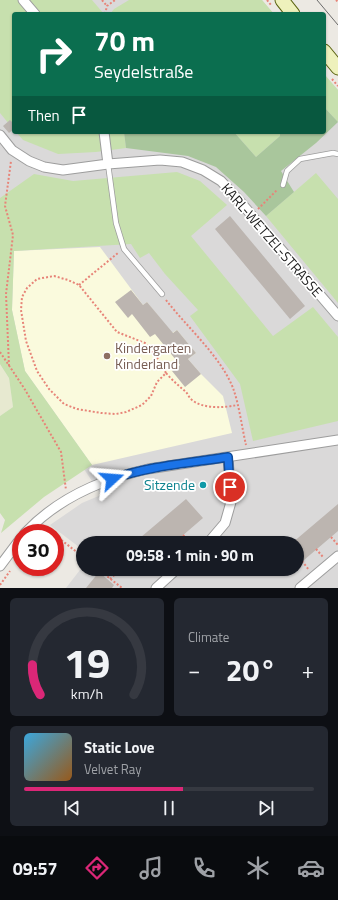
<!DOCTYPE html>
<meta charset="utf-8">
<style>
:root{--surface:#171b24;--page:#242831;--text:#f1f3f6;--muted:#9ea1a6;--line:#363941;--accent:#db2777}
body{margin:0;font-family:"Titillium Web",sans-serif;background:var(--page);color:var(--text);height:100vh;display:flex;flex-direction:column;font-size:15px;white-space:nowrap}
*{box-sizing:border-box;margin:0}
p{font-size:13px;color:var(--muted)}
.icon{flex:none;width:22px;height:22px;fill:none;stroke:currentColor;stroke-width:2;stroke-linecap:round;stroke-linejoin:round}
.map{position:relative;height:588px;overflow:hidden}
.drawer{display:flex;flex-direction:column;gap:10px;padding:10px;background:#0d0f14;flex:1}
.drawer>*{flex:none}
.guide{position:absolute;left:12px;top:12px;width:314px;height:122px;border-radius:4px;box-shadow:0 1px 3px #0004;background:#0b6e4f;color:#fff;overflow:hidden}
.speed{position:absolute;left:12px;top:524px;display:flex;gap:8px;font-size:20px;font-weight:700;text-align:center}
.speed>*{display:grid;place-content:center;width:52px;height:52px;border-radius:50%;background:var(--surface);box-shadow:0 1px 3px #0004;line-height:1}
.speed .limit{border:6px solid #d22;background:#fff;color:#111}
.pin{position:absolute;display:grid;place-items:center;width:34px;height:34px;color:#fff;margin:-17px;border:2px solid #fff;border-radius:50%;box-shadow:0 1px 4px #0007}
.me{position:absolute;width:44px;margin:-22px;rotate:71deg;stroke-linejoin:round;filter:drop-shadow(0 0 3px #0008)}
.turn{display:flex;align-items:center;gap:14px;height:84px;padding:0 16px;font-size:18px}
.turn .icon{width:52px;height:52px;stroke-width:2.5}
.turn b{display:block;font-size:28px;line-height:34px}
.then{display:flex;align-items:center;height:38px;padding:0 16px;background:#0003;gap:8px;font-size:15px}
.big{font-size:30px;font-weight:700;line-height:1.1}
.drawer .widget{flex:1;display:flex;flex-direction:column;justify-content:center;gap:6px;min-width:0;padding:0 14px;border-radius:6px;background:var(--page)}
.drawer .dial{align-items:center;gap:0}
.dial svg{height:104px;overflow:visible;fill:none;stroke:var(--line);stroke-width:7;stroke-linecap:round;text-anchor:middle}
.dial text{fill:var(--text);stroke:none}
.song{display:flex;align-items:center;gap:12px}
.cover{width:48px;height:48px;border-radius:6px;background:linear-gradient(135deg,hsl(200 70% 55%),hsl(30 70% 35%))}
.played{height:4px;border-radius:2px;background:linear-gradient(90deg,var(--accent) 55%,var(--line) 55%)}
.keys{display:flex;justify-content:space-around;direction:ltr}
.heat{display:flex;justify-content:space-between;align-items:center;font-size:22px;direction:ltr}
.drawer .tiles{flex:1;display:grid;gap:10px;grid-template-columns:1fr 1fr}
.widget:last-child{grid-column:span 2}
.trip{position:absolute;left:76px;top:536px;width:228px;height:40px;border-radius:20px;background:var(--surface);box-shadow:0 1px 3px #0004;font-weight:700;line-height:40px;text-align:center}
.tabs{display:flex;height:64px;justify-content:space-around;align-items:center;background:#090b0e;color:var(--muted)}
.tabs .icon{width:28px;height:28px}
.tabs .selected{color:var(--accent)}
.tabs b{font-size:18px;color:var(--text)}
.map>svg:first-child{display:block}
.residential{fill:#dad9d9}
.education{fill:#fafadd}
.farmland{fill:#e7e9d0}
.grass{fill:#c7e0ae}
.forest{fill:#a9c69c}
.building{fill:#bcb5b0}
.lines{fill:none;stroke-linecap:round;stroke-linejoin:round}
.lane-casing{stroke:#9d9d9d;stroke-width:6}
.street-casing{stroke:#9d9d9d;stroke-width:11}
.secondary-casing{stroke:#5b6412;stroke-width:15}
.path{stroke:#e78478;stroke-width:2;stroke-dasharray:2 2;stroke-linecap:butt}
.lane{stroke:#fff;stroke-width:4.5}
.street{stroke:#fff;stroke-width:9}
.secondary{stroke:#eef1bc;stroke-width:13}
.tram{stroke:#6a6a6a;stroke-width:1}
.route-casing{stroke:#114b97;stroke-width:10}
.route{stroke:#1a73e8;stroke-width:7}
.education-dot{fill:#8d6e63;stroke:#fff;stroke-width:1.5}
.culture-dot{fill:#0f9aa8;stroke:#fff;stroke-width:1.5}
.labels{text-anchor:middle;stroke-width:3.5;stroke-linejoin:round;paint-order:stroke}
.street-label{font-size:14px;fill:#1c1c1c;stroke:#fff}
.education-label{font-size:14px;fill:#785e54;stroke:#fff;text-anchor:start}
.culture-label{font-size:14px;fill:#0d838f;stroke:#fff;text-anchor:end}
</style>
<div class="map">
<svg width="338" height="588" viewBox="0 0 338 588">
<rect width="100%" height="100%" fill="#ece9e3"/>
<path class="residential" d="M0,0h262l12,14h-260v118h310v-58l14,16v498h-272l17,-22v3h214v-26h-214v7l-33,-25 32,-22 19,-8 -15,-23 -77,-94 -9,-14z"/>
<path class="education" d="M100,247l43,58 4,-3 25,31 5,-3 19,23 -8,6 13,15 22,22 9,37 -140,32 -67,-94 -13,-61 2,-59z"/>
<path class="farmland" d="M0,364l9,14 4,29 -13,9z"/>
<path class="grass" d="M0,0h92l12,14h-90v116l-14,-17z
M129,0h133l12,14h-164l4,-5z
M324,74l14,16v32l-14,-15z
M16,132h108l2,16 -30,4 -38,2 -35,-14z
M234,132h46v4l-24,21z
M177,172l23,9 27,24 -36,31 82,100 40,-29 25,30v84l-85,20 -13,-57 -50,-68 8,-6 -33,-36 -16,-21 -9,5 -9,-14 -117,7 -2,59 13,61 67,94 -48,32 -43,36 4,-13 -5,-7v-97l13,-9 -4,-29 -9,-14v-166l34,-24 39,7z
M316,173l22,26v104l-72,-87z"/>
<path class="forest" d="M324,107l14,15 -22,21 -35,28 13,21 -28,24 -22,-24 -28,-25 -28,-11 -62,-8 -2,-16h110l22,25 24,-21v-4h44z"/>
<path class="building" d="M10,120l4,4v5l-5,4 -6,-7z
M230,216l75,90 -15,13 -75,-90z
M131,290l12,15 4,-3 26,31 4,-3 19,23 -8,6 13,15 -16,13 -13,-16 8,-6 -25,-31 -5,3 -18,-23 -4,4 -13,-16z
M186,499l17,19 -29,25h-40z
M338,504v27l-41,35v-23h-5z
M99,572l15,13 -2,3h-26z"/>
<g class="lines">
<g class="lane-casing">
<path id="lane" d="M108,164l8,59 8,26 38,45
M283,185l4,-14 13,-12 33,-6 5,1"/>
</g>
<g class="street-casing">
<path id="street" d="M23,0l12,14
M104,132l4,32
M0,135l12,15 17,11 15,6 19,3 45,-6 52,-4 22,2 21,8 18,11 16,17 101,118
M25,533c33,-35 77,-54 123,-64l190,-29
M208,543l17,-20 6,-21 -3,-45
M0,566l21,-28
M156,588l21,-19
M300,588l38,-32"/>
</g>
<g class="secondary-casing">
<path id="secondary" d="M282,0l11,14
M324,51l14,17"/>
</g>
<path class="path" d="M102,0l5,6
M267,0l4,5
M336,0l2,2
M105,14l2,-8 8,-6
M332,79l6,7
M258,209l19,-19
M79,285l39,-32
M166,300c21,27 55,57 67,88 6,16 9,40 13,57
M0,352l24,36 37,64 5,38
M9,366l-3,-72 7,-59 -8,-29 6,-45
M166,373l-8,-14 -13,-16 -28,-11 -38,-47 -11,-5 -14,-4 -17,3 -10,9 -5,9 -1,13 5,31 11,30 12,18 15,15 13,5 24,4 15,1 10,-2 16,-7 9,-9 6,-14 9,-9c6,7 13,13 20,19 2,2 3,6 6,8 11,9 32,8 45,5
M44,527l8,6
M55,535l28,22
M183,535l7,8
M331,537l7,8
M316,549l7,8
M302,561l7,9
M98,569l24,19
M110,579l11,-10
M0,585l10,-14"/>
<use href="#lane" class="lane"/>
<use href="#street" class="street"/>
<use href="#secondary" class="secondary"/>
<path class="tram" d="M317,0l21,25"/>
</g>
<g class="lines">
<g class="route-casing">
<path id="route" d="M112,479c37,-13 77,-16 116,-22l2,30"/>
</g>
<use href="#route" class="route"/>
</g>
<circle class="education-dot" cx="107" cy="356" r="4"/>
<circle class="culture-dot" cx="203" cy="485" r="4"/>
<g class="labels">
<g class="street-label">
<text transform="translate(272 240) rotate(49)" y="5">KARL-WETZEL-STRASSE</text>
</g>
<g class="education-label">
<text x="115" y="353">Kindergarten<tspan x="115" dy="16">Kinderland</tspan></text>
</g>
<g class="culture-label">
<text x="195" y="490">Sitzende</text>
</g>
</g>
</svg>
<div class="speed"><div class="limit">30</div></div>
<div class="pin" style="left:230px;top:487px;background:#d93025"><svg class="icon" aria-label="arrive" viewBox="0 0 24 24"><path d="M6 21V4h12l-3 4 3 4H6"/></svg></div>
<svg class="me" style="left:112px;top:479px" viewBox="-20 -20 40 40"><path d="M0-17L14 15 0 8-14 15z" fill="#1a73e8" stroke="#fff" stroke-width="4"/></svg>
<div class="trip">09:58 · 1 min · 90 m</div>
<div class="guide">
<div class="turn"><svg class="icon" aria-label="right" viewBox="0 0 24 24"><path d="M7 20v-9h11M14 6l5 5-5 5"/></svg><div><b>70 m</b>Seydelstraße</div></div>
<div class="then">Then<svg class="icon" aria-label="arrive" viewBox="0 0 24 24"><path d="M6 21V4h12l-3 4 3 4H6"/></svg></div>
</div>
</div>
<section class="drawer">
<div class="tiles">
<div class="widget dial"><svg viewBox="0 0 100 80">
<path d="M14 69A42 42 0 1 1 86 69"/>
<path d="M14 69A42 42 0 0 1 8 46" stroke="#db2777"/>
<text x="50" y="56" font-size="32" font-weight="700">19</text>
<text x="50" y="72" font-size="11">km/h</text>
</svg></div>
<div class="widget"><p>Climate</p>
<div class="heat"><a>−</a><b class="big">20°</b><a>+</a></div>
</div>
<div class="widget">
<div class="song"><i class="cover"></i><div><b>Static Love</b><p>Velvet Ray</p></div></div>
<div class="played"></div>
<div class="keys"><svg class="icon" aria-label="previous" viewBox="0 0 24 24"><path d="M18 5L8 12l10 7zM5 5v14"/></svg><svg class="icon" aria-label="pause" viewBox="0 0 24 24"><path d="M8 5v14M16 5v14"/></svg><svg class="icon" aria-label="next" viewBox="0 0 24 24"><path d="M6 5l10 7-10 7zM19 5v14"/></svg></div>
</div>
</div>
</section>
<nav class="tabs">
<b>09:57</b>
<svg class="icon selected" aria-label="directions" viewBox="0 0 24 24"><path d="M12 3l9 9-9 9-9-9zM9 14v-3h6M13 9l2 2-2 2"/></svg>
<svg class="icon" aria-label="music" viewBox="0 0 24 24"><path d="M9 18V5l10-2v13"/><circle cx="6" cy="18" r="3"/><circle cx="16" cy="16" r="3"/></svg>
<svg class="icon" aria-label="phone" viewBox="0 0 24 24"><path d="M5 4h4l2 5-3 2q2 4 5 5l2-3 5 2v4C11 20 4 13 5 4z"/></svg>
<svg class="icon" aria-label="climate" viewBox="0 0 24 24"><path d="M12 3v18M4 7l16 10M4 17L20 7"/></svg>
<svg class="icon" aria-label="car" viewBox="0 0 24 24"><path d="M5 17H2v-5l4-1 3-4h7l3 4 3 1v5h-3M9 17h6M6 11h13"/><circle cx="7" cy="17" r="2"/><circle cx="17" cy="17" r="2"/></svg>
</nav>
